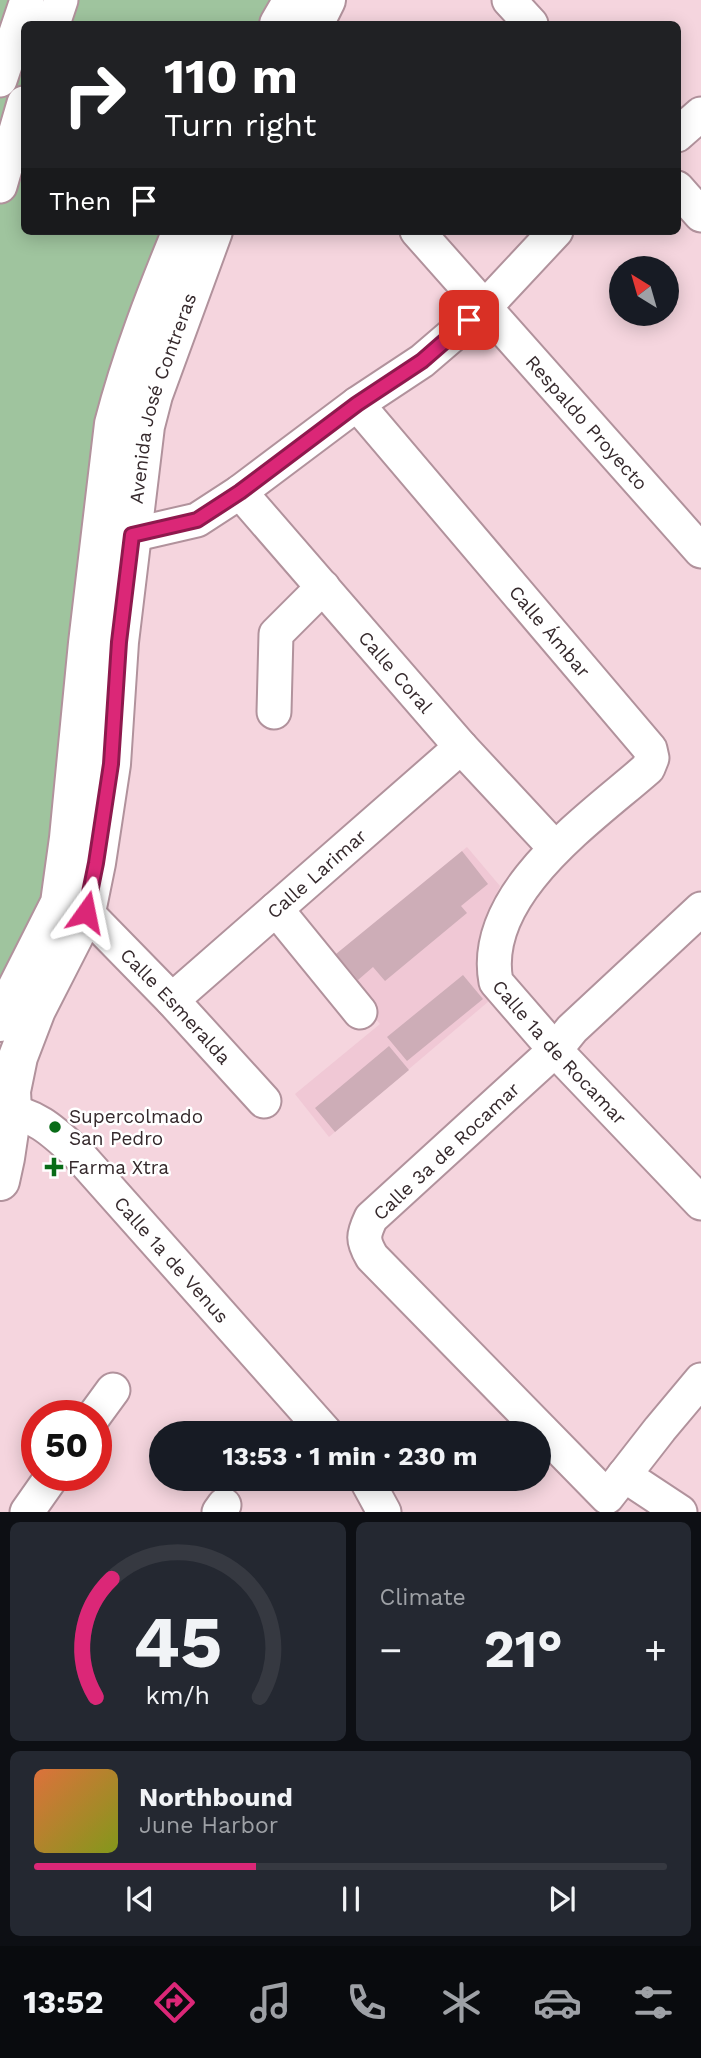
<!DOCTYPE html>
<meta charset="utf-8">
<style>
:root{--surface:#171b24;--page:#242831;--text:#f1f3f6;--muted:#9ea1a6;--line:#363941;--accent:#db2777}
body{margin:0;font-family:"Work Sans",sans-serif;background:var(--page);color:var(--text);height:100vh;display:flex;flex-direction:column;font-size:26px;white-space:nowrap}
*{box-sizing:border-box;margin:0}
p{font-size:23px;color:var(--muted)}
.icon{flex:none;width:38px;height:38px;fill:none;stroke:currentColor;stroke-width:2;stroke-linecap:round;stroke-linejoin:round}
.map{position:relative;height:1512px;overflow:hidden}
.side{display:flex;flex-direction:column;gap:10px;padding:10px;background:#0d0f14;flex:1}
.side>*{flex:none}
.hud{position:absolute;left:21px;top:21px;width:660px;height:214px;border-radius:10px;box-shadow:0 4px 18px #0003;background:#202124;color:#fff;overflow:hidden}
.needle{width:46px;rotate:323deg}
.fabs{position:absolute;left:609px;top:256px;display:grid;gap:14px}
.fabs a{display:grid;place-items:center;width:70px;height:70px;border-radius:50%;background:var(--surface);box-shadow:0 4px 18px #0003;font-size:35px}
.speed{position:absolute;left:21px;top:1400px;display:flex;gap:14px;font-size:35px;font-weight:700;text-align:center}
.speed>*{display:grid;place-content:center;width:91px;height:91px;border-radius:50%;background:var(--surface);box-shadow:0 4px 18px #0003;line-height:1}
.speed .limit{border:10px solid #d22;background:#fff;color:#111}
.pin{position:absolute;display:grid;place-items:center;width:60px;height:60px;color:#fff;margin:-30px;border-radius:14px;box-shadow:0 4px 10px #0006}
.me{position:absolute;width:77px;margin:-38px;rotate:12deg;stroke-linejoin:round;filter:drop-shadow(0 0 5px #0008)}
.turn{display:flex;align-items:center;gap:24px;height:147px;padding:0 28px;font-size:32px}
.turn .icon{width:91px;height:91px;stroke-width:2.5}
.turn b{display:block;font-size:49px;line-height:60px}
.then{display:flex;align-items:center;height:66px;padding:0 28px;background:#0003;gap:14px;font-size:26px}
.big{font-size:52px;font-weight:700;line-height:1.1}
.side .card{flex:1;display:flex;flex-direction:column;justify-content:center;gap:10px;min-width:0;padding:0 24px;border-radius:10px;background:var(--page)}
.side .dial{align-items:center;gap:0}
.dial svg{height:182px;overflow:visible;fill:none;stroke:var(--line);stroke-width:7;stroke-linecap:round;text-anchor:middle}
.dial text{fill:var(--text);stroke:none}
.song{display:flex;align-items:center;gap:21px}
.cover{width:84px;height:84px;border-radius:10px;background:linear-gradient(135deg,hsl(20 70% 55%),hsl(70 70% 35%))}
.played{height:7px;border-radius:4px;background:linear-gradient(90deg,var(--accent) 35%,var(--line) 35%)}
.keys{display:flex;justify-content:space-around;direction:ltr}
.heat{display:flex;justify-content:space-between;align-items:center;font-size:38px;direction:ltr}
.side .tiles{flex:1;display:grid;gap:10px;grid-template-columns:1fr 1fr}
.card:last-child{grid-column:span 2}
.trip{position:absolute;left:149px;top:1421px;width:402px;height:70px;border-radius:35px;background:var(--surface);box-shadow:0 4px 18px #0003;font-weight:700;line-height:70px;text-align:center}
.tabs{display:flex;height:112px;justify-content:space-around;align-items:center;background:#090b0e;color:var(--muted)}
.tabs .icon{width:49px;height:49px}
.tabs .on{color:var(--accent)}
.tabs b{font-size:32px;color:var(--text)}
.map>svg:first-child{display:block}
.built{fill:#f0c8d5}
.green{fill:#9fc49e}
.building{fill:#cdadb7}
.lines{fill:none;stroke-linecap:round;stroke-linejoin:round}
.minor-casing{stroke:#b1929c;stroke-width:37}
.major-casing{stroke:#b1929c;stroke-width:42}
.minor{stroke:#fff;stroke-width:33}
.major{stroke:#fff;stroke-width:38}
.route-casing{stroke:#8e194d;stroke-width:18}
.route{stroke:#db2777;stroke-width:12}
.poi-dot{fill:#096c18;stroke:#fff;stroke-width:2.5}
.labels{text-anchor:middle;stroke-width:5;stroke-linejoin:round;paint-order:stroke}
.street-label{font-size:19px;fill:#35292c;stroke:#fff}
.poi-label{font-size:19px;fill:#35292c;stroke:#fff;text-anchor:start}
</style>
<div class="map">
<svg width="701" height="1512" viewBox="0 0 701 1512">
<rect width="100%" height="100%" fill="#f5d5de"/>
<path class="built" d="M467,847l33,39 -15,36 -5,30 2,26 7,23 -160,136 -34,-43 85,-70 -52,-63z"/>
<path class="green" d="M0,0h280l-14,24h-242v207h145l-117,647 -52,117z"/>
<path class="building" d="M462,851l26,33 -27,22 6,7 -82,68 -12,-14 -15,13 -22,-26z
M463,975l20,24 -76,62 -20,-24z
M389,1046l20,24 -74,62 -20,-24z"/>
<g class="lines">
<g class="minor-casing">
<g id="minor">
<path d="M509,0l22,24"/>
<path d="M53,24l8,-24"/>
<path d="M0,80l27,-80"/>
<path d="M677,135l24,-21"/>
<path d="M0,186l24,-83"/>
<path d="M677,188l24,27"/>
<path id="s1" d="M417,231l284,320"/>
<path id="s2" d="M357,404l293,345 2,9 -4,10c-58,51 -169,126 -152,214l59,68 146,153"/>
<path id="s3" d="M240,492l221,255 94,101"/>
<path d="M108,531l24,4 65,-15 43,-28 117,-88 65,-43 63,-54 71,-76"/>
<path d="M274,712l2,-78 47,-47"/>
<path d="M276,909l84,103"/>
<path d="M701,909l-129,120 -17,21 -184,168c-8,17 -9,22 1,39l235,240 53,-68 41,-49"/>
<path id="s4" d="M86,912l86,88 92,101"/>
<path id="s5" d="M172,1000l289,-253"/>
<path id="s6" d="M0,1109c37,6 52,21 78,45l248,279"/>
<path d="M94,1416l19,-26"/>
<path d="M624,1475l56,37"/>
<path d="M366,1479l18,33"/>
<path d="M27,1512l26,-37"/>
<path d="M219,1512l5,-7"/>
</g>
</g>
<g class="major-casing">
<g id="major">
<path d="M279,24l14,-24"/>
<path d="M314,24l12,-24"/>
<path d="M0,1022l60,-119 9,-65 19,-195 26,-219c17,-66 42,-130 68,-193"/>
<path id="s7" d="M0,1181l5,-23 7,-47 -1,-20 7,-34 18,-47 50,-98 10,-49 15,-99 8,-122 26,-216 8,-31 60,-164"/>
</g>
</g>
<use href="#minor" class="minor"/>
<use href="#major" class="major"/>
</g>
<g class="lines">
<g class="route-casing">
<path id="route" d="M86,912l10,-49 15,-99 8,-122 13,-107 65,-15 43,-28 117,-88 65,-43 47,-41"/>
</g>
<use href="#route" class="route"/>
</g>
<g class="poi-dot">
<circle cx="55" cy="1127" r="7"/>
<path d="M50.5 1156.5h7v7h7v7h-7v7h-7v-7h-7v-7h7z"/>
</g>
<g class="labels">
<g class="street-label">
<text dy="7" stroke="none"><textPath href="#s7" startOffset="807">Avenida José Contreras</textPath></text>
<text dy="7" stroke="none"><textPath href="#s1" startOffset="256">Respaldo Proyecto</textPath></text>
<text dy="7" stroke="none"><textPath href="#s2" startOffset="298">Calle Ámbar</textPath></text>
<text dy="7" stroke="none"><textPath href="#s3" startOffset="238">Calle Coral</textPath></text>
<text dy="7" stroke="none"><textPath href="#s5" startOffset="192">Calle Larimar</textPath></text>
<text dy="7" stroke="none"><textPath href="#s4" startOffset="130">Calle Esmeralda</textPath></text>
<text dy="7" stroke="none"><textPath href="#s2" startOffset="842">Calle 1a de Rocamar</textPath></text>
<text transform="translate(446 1151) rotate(-43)" y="7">Calle 3a de Rocamar</text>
<text dy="7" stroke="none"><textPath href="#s6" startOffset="233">Calle 1a de Venus</textPath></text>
</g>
<g class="poi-label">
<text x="69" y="1123">Supercolmado<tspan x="69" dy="22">San Pedro</tspan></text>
<text x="68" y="1174">Farma Xtra</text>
</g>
</g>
</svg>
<div class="fabs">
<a><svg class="needle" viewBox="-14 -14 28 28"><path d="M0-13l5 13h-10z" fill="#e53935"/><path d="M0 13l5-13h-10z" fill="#9ea1a6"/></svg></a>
</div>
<div class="speed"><div class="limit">50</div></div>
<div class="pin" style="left:469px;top:320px;background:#d93025"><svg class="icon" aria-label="arrive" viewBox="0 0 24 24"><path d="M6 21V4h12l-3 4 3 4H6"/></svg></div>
<svg class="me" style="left:86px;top:912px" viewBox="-20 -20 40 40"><path d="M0-17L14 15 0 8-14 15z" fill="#db2777" stroke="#fff" stroke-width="4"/></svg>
<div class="trip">13:53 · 1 min · 230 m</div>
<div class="hud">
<div class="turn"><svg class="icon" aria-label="right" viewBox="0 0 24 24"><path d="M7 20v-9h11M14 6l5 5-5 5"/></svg><div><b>110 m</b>Turn right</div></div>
<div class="then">Then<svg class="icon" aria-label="arrive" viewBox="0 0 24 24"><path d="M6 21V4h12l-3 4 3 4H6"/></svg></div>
</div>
</div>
<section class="side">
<div class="tiles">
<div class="card dial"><svg viewBox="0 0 100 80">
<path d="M14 69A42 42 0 1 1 86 69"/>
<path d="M14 69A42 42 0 0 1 21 17" stroke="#db2777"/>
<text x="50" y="56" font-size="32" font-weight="700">45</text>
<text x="50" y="72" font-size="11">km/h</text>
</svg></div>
<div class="card"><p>Climate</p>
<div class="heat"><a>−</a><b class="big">21°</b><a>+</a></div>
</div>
<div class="card">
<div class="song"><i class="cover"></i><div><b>Northbound</b><p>June Harbor</p></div></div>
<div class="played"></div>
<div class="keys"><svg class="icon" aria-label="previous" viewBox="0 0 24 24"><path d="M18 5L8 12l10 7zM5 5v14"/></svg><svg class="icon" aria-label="pause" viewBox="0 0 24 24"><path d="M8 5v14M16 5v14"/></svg><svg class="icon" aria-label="next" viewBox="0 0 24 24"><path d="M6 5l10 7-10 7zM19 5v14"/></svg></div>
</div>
</div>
</section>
<nav class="tabs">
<b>13:52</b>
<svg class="icon on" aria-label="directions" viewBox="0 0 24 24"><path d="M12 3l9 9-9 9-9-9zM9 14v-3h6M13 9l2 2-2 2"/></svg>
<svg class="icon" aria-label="music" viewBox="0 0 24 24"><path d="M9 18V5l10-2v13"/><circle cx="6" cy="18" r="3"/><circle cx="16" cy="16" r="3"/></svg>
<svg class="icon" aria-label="phone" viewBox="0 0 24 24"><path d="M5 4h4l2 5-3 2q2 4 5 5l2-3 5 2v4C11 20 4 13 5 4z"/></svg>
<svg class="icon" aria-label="climate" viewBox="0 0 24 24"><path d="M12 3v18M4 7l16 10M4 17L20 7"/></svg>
<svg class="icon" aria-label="car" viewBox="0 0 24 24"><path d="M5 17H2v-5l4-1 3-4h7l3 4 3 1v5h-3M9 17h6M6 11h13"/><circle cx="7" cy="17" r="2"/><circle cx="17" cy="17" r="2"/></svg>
<svg class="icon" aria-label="filters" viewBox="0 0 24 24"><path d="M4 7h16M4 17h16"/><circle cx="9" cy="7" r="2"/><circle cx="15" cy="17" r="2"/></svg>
</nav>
